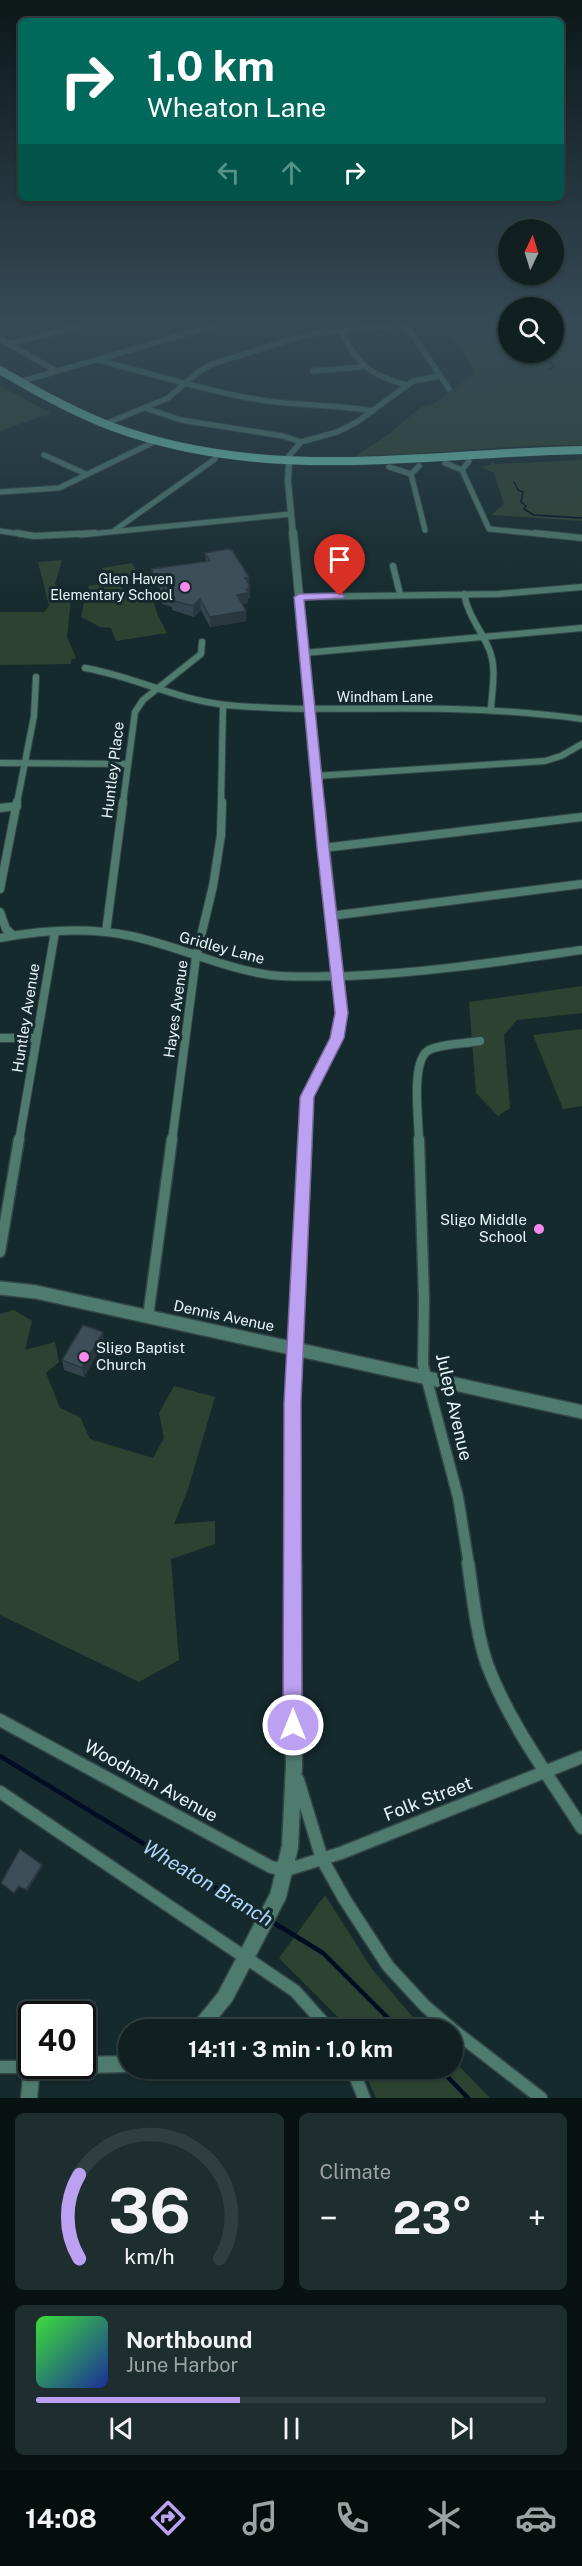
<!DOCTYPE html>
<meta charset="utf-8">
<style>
:root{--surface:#102021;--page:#1e2d2e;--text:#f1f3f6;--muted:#9ca3a5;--line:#303e3f;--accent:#bca0f2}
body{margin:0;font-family:"Public Sans",sans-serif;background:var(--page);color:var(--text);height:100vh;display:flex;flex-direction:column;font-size:22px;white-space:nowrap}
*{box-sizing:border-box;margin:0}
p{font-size:20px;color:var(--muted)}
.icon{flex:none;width:33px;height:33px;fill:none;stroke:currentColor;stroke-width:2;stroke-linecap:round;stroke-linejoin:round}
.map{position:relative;height:2098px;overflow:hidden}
.panel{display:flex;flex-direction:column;gap:15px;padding:15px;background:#091212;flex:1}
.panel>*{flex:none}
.top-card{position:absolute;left:18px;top:18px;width:546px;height:183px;border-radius:9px;box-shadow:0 2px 4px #0004,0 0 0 2px var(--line);background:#00695c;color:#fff;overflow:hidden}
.needle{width:39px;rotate:4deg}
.fabs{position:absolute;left:498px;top:219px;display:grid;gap:12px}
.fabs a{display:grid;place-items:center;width:66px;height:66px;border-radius:50%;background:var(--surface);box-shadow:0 2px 4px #0004,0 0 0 2px var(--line);font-size:30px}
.speed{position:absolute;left:18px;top:2001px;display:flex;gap:12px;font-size:30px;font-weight:700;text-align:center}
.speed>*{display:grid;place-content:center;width:78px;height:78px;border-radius:50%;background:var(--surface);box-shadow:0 2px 4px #0004,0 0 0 2px var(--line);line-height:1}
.speed .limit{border:3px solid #111;border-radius:9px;background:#fff;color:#111}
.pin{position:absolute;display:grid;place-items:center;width:51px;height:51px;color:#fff;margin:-62px -26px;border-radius:50% 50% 50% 0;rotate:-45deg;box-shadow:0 0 6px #0007}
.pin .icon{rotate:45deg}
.me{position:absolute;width:66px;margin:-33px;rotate:0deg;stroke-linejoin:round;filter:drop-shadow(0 0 4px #0008)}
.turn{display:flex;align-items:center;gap:21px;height:126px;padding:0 30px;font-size:27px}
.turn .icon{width:78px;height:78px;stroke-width:2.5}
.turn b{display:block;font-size:42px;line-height:51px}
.lanes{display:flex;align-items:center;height:57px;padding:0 30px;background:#0003;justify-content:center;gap:30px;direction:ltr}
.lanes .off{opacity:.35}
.big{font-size:45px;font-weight:700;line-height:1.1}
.panel .tile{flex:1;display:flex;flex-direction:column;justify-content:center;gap:9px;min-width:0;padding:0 21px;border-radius:9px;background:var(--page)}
.panel .dial{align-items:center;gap:0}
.dial svg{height:156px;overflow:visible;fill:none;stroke:var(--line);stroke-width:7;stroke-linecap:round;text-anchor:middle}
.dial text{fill:var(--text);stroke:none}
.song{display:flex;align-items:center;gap:18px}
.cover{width:72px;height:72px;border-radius:9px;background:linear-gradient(135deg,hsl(120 70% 55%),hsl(230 70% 35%))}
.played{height:6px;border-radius:3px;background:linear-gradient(90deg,var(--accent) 40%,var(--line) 40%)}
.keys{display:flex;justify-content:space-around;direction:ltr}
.heat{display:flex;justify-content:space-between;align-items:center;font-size:33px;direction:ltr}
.panel .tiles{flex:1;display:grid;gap:15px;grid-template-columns:1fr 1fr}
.tile:last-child{grid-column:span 2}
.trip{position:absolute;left:118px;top:2019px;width:345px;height:60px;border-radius:30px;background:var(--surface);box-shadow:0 2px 4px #0004,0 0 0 2px var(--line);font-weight:700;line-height:60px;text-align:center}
.tab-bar{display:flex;height:96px;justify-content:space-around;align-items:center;background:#060d0d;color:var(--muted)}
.tab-bar .icon{width:42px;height:42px}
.tab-bar .selected{color:var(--accent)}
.tab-bar b{font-size:27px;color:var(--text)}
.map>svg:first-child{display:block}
.green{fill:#2d4331}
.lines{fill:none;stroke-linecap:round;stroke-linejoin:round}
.stream-far1{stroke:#000c23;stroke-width:1.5}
.stream{stroke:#000c23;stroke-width:4.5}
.minor-far4-casing{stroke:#334748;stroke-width:7}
.minor-far3-casing{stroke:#334748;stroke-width:8}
.minor-far2-casing{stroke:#334748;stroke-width:10}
.minor-far1-casing{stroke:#334748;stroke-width:13}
.minor-casing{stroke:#334748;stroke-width:15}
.tertiary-far4-casing{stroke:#334748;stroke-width:8}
.tertiary-far3-casing{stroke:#334748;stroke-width:10}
.tertiary-far2-casing{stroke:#334748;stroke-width:13}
.tertiary-far1-casing{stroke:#334748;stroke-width:16}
.tertiary-casing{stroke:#334748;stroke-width:19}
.primary-casing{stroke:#334748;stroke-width:9}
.minor-far4{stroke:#4f7b6f;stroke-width:5}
.minor-far3{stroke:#4f7b6f;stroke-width:6}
.minor-far2{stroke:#4f7b6f;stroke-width:8}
.minor-far1{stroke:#4f7b6f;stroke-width:10}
.minor{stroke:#4f7b6f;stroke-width:12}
.tertiary-far4{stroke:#4f7b6f;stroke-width:6}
.tertiary-far3{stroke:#4f7b6f;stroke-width:8}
.tertiary-far2{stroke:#4f7b6f;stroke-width:10}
.tertiary-far1{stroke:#4f7b6f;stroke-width:13}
.tertiary{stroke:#4f7b6f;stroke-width:16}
.primary{stroke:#71d1b9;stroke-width:8}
.wall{fill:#34444c}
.shaded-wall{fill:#2a373e}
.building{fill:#3c4f58;stroke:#2a373e;stroke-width:1.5}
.route{fill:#bca0f2;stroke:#7a689d;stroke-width:1.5}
.poi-dot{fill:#f788ec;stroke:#152a2c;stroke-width:2}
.labels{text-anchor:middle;stroke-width:6;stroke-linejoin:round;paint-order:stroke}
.far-poi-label{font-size:14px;fill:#e9f6f7;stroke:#152a2c;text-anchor:end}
.far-street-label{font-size:14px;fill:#e9f6f7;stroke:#152a2c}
.street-label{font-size:15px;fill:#e9f6f7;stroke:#152a2c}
.poi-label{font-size:15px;fill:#e9f6f7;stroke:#152a2c;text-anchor:end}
.near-street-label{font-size:18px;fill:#e9f6f7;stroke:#152a2c}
.near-water-label{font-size:20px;font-style:italic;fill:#b1d4fd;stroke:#152a2c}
</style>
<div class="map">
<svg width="582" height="2098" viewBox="0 0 582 2098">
<rect width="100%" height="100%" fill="#152a2c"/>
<path class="green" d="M441,321h67v31h46v-31h28v124c-76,-1 -152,10 -226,11l34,-23 31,-26 13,-3 40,-31 -5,-11z
M0,387h2l49,26 -51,18z
M582,460v61l-91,-6 13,-11 -10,-31 -13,-6 10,-2 1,-3 4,2z
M62,560l-7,24 16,14 -4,39 9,21 -5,2v4l-71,1v-53h44l5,-6 -11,-44z
M132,563l6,12 -30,4 -6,-11z
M119,581l6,13 -32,5 -5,-13z
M143,593l8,2 7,21 9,17 -51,8 -5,-13 -11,-1 -19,-10 3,-14z
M582,986v27l-65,7 -13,15 6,73 -12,8 -22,-23 -7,-91z
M582,1029v77l-19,3 -30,-74z
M14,1310l18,11 -7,29 30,-8 4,20 -13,11 14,35 20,9 10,22 63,19 11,-20 -5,-25 15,-27 41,11 -27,92 -14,35 41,-3v23l-44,15 8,101 -40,22 -139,-67v-301z
M325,1895l47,74 51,60h-77l-4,-8 -63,-63z
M453,2060l37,38h-114l-13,-29 90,-1z"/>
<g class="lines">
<path class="stream-far1" d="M470,321l18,6 20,12
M527,352l26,11 1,4 -4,2
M514,482l4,8 5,2 -2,10 5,4 -2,3 10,6 48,3"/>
<path class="stream" d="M0,1756l262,160
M271,1921l52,32 77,77
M439,2068l29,30"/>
<g class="minor-far4-casing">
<path id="minor-far4" d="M393,321l18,11 38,57
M340,330c18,35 29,45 67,55
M0,339l56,32
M8,344l89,-23
M98,360c52,13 104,30 156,39 40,7 79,5 119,12
M313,371l49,-4
M19,382l212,-61
M145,408l36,12 102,16 18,6
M105,424l63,-26 29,-25 15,-9 87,-27 24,-5 60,-5 15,-4
M44,455l42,19
M289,461l-1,-4 13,-15 36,-10 20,-10 56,-41 27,-5
M445,463l17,7 27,59 61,6
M389,467l22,7
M462,470l7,-9
M411,474l14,56
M411,474l8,-8
M0,492l59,-4 97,-47
M115,530l100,-71
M0,531l27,4
M80,535l211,-21"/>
</g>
<g class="minor-far3-casing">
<path id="minor-far3" d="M17,533l17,3 61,-3
M535,533l47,5
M393,566l7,28
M464,594c4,21 17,36 25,55 8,19 3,40 2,60
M299,597l200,-3 83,-7
M304,653l278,-25
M85,668c48,8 92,32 141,37 74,7 149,2 224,4 44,1 88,4 132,10
M0,763l128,1
M316,776l229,-15 16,-5 21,-12
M17,803l17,-87 2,-39
M123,803l12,-91 8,-12 58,-46 1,-12
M221,803l2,-98"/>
</g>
<g class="minor-far2-casing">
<path id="minor-far2" d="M0,808l17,-2
M323,848l259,-31
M0,889l17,-87
M0,912l6,17 7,6
M330,916l252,-32
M106,932l17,-130
M0,938c43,-8 88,-11 131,-2 47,10 91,32 139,39 26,3 52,1 78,1 78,-3 156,-15 234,-26
M0,1038h36
M19,1141l36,-209
M172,1141l24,-184 17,-71 8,-51 1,-33
M419,1141c0,-20 -9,-81 10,-91 14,-7 36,-6 51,-9"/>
</g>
<g class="minor-far1-casing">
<path id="minor-far1" d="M419,1139l5,161 -1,65 35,132 11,68
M0,1252l19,-113
M148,1317l24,-178"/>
</g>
<g class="minor-casing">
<path id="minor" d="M468,1563c5,33 8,69 19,101 22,59 61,111 95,164
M0,1720l271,147 15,3 55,-17 241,-96
M298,1780l24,79 23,41 43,66 37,40 28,24
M0,1792l295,199 35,39
M453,2030l88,68
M0,2067h32
M352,2068l12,30"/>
</g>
<g class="tertiary-far4-casing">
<path id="tertiary-far4" d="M289,461l-1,20 5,54"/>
</g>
<g class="tertiary-far3-casing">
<path id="tertiary-far3" d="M293,533l26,270"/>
</g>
<g class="tertiary-far2-casing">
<path id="tertiary-far2" d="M305,1141l2,-44 30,-59 5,-25 -23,-211"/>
</g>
<g class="tertiary-far1-casing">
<path id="tertiary-far1" d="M0,1288l36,4 546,120
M293,1565v-162l12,-264"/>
</g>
<g class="tertiary-casing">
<path id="tertiary" d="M198,2030l27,-33 53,-101 12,-49 4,-81 -1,-203
M82,2065l47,-1
M29,2098l3,-31 42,-1"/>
</g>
<g class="primary-casing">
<path id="primary" d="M0,370c37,22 73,42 113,57 156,57 309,26 469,23"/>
</g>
<use href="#minor-far4" class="minor-far4"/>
<use href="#minor-far3" class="minor-far3"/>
<use href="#minor-far2" class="minor-far2"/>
<use href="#minor-far1" class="minor-far1"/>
<use href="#minor" class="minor"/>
<use href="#tertiary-far4" class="tertiary-far4"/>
<use href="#tertiary-far3" class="tertiary-far3"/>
<use href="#tertiary-far2" class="tertiary-far2"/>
<use href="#tertiary-far1" class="tertiary-far1"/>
<use href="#tertiary" class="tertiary"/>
<use href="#primary" class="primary"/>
</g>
<path class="wall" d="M205,553l44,24v6l1,3v13h-2v4l-6,1 4,7v10l-36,6 -9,-17 -7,7 -22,-7v-3l-10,-3 -1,-10 1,-1 -3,-6h-3l-4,-8 -1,-10 55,-8z
M104,1342l-20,35 -20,-7 -2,-10z"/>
<path class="shaded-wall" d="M155,577h4v10h-3z
M249,577v9h1v13h-2v4l-11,2v-10l9,-6 -1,-11z
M200,599l1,11 -7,7 -1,-11z
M246,611v10l-36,6v-10z
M103,1332l1,10 -20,35 -2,-9z
M42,1865l1,1 -16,26 -1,-2z"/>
<path class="building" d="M227,549l5,1 17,27 -4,1 5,8h-2l1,3h-3l2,4 -11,2 9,16 -36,6 -10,-18 -7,7 -22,-6 3,-2 -13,-4 4,-4 -6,-13h-4l-4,-8 59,-8 -5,-8z
M83,1325l20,7 -21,36 -20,-8z
M20,1849l22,16 -16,25 -7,-4 -5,7 -13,-10z"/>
<linearGradient id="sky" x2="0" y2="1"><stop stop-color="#0c1718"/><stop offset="0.52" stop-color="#354a56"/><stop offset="1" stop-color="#354a56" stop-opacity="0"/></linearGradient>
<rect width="582" height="615" fill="url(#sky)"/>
<path class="route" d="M340,593l5,3 -2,2 -39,2 25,248 19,165 -4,25 -30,59 -13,306 1,322 -2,7 -7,3 -7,-3 -3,-7 1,-322 16,-306 30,-59 5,-25 -18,-165 -23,-251 5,-3z"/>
<g class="poi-dot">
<circle cx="185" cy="587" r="6"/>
<circle cx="539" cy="1229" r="6"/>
<circle cx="84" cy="1357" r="6"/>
</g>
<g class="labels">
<g class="far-poi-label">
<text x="173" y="584">Glen Haven<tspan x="173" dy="16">Elementary School</tspan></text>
</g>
<g class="far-street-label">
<text x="385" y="702">Windham Lane</text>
</g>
<g class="street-label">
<text transform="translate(113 770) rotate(-83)" y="5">Huntley Place</text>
<text transform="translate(222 948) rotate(15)" y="5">Gridley Lane</text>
<text transform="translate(176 1009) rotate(-82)" y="5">Hayes Avenue</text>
<text transform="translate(26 1018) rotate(-81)" y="5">Huntley Avenue</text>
<text transform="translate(224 1316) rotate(12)" y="5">Dennis Avenue</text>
</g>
<g class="poi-label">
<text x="527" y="1225">Sligo Middle<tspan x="527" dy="17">School</tspan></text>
<text x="96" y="1353" text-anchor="start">Sligo Baptist<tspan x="96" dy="17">Church</tspan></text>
</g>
<g class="near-street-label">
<text transform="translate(454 1407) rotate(77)" y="6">Julep Avenue</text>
<text transform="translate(151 1781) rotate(29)" y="6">Woodman Avenue</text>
<text transform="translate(428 1799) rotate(-21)" y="6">Folk Street</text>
</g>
<g class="near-water-label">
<text transform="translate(208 1883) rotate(31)" y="7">Wheaton Branch</text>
</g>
</g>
</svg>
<div class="fabs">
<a><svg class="needle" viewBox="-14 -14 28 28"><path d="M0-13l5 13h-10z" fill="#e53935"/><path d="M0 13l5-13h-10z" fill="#9ca3a5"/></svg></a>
<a><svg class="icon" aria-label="search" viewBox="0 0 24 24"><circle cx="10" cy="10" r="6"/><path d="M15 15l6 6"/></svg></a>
</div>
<div class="speed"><div class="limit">40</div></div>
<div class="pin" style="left:340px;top:596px;background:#d93025"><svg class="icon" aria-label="arrive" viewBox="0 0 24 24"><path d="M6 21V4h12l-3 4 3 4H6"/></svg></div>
<svg class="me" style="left:293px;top:1725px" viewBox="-20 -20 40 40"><circle r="17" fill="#bca0f2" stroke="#fff" stroke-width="3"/><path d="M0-11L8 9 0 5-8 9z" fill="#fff"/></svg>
<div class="trip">14:11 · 3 min · 1.0 km</div>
<div class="top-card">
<div class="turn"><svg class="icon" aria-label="right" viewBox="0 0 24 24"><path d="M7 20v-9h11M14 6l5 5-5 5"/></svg><div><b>1.0 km</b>Wheaton Lane</div></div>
<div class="lanes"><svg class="icon off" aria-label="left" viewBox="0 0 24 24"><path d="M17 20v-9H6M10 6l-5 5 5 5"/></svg><svg class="icon off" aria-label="ahead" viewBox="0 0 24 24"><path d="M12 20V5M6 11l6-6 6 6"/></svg><svg class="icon" aria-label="right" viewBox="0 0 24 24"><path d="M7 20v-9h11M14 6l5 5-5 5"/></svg></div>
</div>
</div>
<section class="panel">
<div class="tiles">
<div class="tile dial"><svg viewBox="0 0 100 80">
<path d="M14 69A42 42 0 1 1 86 69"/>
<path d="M14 69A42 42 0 0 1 14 26" stroke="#bca0f2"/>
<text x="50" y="56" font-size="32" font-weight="700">36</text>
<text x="50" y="72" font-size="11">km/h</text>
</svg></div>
<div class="tile"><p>Climate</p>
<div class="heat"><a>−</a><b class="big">23°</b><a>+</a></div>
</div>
<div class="tile">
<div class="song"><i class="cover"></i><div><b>Northbound</b><p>June Harbor</p></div></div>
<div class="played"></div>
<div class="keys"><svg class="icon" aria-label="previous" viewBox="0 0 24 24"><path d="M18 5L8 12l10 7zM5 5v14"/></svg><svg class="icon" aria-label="pause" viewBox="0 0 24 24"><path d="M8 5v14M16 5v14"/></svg><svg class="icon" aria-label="next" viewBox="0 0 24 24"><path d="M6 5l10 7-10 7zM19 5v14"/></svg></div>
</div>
</div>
</section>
<nav class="tab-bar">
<b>14:08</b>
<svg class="icon selected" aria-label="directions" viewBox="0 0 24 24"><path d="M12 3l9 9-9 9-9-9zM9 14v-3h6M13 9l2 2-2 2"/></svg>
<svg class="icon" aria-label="music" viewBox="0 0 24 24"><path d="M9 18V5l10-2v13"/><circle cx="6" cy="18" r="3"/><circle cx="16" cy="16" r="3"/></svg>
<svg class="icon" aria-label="phone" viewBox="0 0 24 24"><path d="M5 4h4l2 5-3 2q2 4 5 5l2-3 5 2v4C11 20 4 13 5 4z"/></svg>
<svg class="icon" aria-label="climate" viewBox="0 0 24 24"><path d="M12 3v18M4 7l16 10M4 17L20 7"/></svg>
<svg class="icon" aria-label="car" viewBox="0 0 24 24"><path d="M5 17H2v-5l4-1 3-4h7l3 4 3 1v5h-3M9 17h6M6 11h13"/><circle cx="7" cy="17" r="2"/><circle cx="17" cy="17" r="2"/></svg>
</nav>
